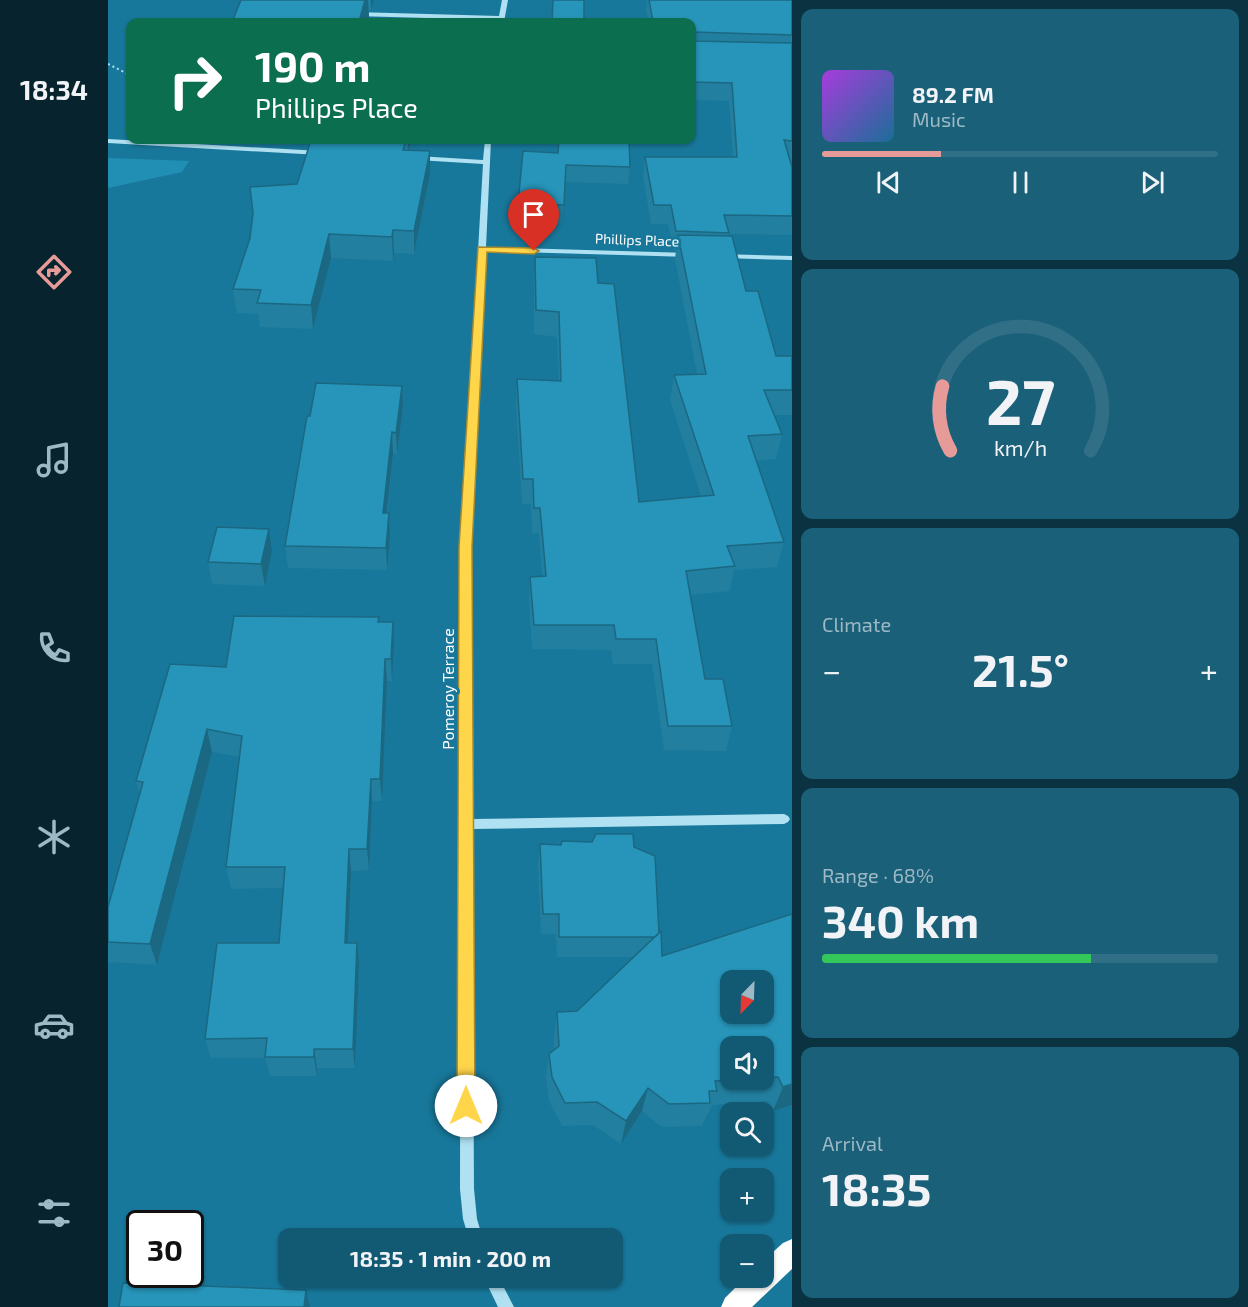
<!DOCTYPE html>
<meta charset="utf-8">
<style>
:root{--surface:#125a74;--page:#1b6079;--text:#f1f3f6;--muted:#9cb9c5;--line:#316f86;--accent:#e69b98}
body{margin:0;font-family:"Exo 2",sans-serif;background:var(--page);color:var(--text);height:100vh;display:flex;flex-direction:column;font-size:22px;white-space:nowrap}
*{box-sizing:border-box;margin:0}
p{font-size:20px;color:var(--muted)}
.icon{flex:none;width:33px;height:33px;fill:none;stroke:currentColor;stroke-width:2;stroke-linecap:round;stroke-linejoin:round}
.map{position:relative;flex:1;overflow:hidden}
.sheet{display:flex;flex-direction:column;gap:9px;padding:9px;background:#0a3240;width:456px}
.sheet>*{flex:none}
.banner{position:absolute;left:18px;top:18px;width:570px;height:126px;border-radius:12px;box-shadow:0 2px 4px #0004;background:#0b6e4f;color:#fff;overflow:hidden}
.needle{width:39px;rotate:203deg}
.controls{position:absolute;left:612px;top:970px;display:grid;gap:12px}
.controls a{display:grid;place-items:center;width:54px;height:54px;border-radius:12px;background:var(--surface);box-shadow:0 2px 4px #0004;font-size:30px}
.speed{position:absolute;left:18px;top:1210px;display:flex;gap:12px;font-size:30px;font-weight:700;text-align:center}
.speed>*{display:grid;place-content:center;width:78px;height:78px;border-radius:50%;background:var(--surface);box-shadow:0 2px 4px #0004;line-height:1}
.speed .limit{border:3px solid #111;border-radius:9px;background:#fff;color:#111}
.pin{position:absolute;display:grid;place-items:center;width:51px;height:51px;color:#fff;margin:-62px -26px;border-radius:50% 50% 50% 0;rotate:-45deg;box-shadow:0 0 6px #0007}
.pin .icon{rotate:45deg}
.me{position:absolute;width:66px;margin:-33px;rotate:0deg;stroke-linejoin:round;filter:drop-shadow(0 0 4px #0008)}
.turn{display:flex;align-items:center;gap:21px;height:126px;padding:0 30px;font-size:27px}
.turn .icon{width:78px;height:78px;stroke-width:2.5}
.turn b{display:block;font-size:42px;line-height:51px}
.big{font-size:45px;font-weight:700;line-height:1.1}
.sheet .widget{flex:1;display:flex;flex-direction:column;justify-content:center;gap:9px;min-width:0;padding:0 21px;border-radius:12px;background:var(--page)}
.sheet .dial{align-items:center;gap:0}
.dial svg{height:156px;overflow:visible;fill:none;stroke:var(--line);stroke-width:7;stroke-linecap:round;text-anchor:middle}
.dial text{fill:var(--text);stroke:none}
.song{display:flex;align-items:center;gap:18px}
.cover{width:72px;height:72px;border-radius:9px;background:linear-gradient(135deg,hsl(280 70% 55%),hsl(200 70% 35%))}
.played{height:6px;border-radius:3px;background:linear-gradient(90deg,var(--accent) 30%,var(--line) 30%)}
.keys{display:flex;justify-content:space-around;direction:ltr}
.heat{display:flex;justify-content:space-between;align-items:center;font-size:33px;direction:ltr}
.charge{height:9px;border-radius:4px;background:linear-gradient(90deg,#34c759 68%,var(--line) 0)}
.trip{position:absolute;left:170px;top:1228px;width:345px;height:60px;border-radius:12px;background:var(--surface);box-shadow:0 2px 4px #0004;font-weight:700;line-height:60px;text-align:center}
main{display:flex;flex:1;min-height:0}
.menu{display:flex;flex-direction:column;width:108px;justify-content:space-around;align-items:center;background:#07242e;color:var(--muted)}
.menu .icon{width:42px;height:42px}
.menu .on{color:var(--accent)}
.menu b{font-size:27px;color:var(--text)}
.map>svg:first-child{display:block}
.green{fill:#218fb4}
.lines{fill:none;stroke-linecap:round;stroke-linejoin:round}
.path{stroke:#afe1f2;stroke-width:2;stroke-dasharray:2 3;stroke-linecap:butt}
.minor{fill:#afe1f2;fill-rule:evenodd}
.highway{fill:#fff;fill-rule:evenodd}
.wall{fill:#227f9f;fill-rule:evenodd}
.shaded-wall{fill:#1b6882}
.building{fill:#2794b9;stroke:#1b6882;stroke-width:1.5;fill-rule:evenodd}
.route{fill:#ffd54a;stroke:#a68a30;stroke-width:1.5}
.labels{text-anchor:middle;stroke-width:6;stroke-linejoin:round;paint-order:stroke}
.far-street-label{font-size:14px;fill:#fff;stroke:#18789b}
.street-label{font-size:16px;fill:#fff;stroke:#18789b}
</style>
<main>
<nav class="menu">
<b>18:34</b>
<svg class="icon on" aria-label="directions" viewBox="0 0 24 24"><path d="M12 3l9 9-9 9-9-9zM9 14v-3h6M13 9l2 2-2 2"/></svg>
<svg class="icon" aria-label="music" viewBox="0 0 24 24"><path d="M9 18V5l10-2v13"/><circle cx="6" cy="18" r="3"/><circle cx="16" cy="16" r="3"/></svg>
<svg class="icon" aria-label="phone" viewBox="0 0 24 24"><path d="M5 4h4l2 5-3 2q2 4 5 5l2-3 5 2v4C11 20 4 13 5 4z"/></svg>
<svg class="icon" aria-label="climate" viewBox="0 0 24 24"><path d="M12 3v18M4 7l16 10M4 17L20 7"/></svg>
<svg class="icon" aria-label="car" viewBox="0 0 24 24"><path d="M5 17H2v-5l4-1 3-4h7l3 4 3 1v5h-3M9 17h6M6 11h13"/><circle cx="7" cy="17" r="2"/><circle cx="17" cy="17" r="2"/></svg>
<svg class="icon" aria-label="filters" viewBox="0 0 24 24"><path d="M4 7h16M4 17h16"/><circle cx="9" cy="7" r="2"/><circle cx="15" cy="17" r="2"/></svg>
</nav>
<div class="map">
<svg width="684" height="1307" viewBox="0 0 684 1307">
<rect width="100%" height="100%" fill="#18789b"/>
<path class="green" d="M0,158l81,3 -7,11 -74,16z"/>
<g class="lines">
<path class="path" d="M0,64l22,11"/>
<path class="minor" d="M394,0h6l-4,22h-6v-2l-143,-4 -3,-2 3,-2 144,4z
M0,139l212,12 3,2 -3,2 -212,-12z
M377,140h6l-5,107 204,6 4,2 -4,2 -204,-6 -15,296 1,272 312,-5 4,2 2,3 -2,3 -4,2 -312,5 2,360 3,30 6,20h-14l-6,-20 -3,-30 1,-642 22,-383 -66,-4 -3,-2 3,-2 66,4z
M612,254l72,2v4l-69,-2h-3z
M376,1278h15l15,29h-16z"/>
<path class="highway" d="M684,1239v30l-40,38h-31l4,-9 20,-20h19v-18l19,-17z"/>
</g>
<path class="wall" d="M133,0h133l-3,10h-2v8z
M539,0h145v159h-2l2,8v68l-63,-1 -1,2 18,55 30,65h16v59h-18l8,19 -6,25 -20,2 28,81 -7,25 -43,3 -4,21 -40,4 15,84 27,47 -6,25 -62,-1 -12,-86h-39l-2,-14 -79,-1 -3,-47 1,-25 12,-1 -3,-43h-7l-1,-29h-9l-6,-100 1,-25 42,2 -2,-44 -23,-3v-53l1,-24 63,26 41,219 62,-6 -31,-96 4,-25 23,-1 -22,-115 1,-9h-3l-5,-26h-17l-8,-48 2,-19h88l-4,-56 -37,-1v-78h-44l-2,-13z
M119,140h184l-2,10 21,24 -16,80 -20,-1 -1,8 -62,-3 -18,71 -53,-2 -2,-13 -21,-1 -4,-24 64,-105 13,-41z
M450,153l72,14 -2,17 -63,-2 -3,41 -45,-2 1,-18z
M294,386l1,21 -6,47h-4l-6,59h2l1,22 -3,35 -99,-2 -3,-22 25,-130z
M164,551l-7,35 -53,-2 -4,-22z
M271,622l15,23 -2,36h-5l-5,120h-10l-3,69 -18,1 -3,72h9l2,20 -4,105h-38v8h-47l-5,-18h-54l-6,-19 74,-96 4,-55 -52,1 -5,-22 14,-110 -28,-5 -55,213 -49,-3v-55l32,-113 -4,-13 90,-114z
M432,844l94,3 25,86 3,23 130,-42v191l-19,6 -5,-10 -56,4 -4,9h-1l-5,12 -40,1 -20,-16 -21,33 -28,-19 -31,1 -13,-25 -3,-23 3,-24 5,-4v-13l3,-25 20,-1 57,-54h-77l-1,-23h-15l-3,-69zM656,1047v33h-34z"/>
<path class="shaded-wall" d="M257,0h3l1,18 -1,4h-9z
M263,0h3l-3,10z
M300,140h3l-3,14z
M322,151v23l-16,80v-23z
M285,230l1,23 -1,8 -1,-24z
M221,234l2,24 -18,71 -2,-24z
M294,386l1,21 -6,47 -1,-21z
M284,432l1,22 -9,81 -1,-22z
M281,513l1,22 -3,35 -1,-22z
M161,529l3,22 -7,35 -4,-22z
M285,622l1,23 -2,36 -1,-22z
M277,659l2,22 -5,120 -2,-22z
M99,729l5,23 -55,213 -7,-21z
M263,779l1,22 -3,69 -2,-21z
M241,849l2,22 -4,92 -2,-20z
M249,943l2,20 -4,105 -2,-19z
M206,1049l3,19v8l-3,-19z
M684,1084v21l-19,6 10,-24z
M540,1088l-6,23 -21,33 5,-23z
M198,1290l4,17h-6z"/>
<path class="building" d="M133,0h124l-6,22h-127z
M445,0h31v22h-32z
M541,0h143v35l-98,-3 -2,6 2,3 98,2v98l-8,-1 8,27v49l-68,-1 5,18 -53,-2 -5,-26h-17l-9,-48h92l-5,-74 -40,-1v-60h-39z
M203,140h95l-3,10 27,1 -16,80 -21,-1 -1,7 -63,-3 -18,71 -54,-2 4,-13 -28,-1 17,-51 3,-25 -3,-26 47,-3z
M451,140h70l1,27 -64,-2 -2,40 -46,-2 5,-52 35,2z
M570,235l54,1 14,55h12l18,65h16v34h-28l18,44 -34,2 36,106 -57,4 8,20 -49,5 19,108h18l9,47h-64l-12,-87h-40l-2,-14h-80l-4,-48 16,-1 -6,-68h-6l-1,-29h-10l-6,-100 44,2 -2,-69 -23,-2 -1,-53 61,1 2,25 16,1 25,218 75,-7 -40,-120 32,-1z
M208,383l86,3 -6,47 -4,-1 -9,81h6l-3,35 -101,-2 22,-130h3z
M109,527l52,2 -8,35 -53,-2z
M126,616l145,1 -1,5h15l-2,37h-6l-5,120h-9l-4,70h-18l-4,94h12l-4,106h-39v8h-49l2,-19 -62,1 12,-96h62l6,-76h-59l16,-131 -35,-7 -57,215 -42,-2v-35l35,-125 -7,-1 34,-117 56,3z
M488,834h37l1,13 21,9 4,77 -4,4h-96v-23h-16l-3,-70 21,1 1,-4 30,1z
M684,914v170l-9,3 -5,-10 -14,1v-31h-34v33h5l-20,1 2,10h-8l1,12 -41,1 -21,-16 -22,33 -29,-19 -32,1 -13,-26 -3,-23 10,-8 -2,-34 20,-1 84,-80 1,25zM622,981h34v33h-34z
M15,1283l183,7 -2,17h-185z"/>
<path class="route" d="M370,247l56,1 5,3 -5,3 -47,-2 -15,295 3,559 -2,7 -7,2 -6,-2 -3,-7 2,-559z"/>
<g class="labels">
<g class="far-street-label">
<text transform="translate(529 240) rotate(2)" y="5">Phillips Place</text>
</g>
<g class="street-label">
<text transform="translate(340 689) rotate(-90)" y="6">Pomeroy Terrace</text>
</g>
</g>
</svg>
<div class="controls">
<a><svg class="needle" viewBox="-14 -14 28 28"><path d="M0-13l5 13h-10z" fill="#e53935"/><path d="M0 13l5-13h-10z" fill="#9cb9c5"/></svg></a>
<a><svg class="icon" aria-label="sound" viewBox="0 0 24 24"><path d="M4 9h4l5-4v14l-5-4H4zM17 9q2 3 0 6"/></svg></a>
<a><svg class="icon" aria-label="search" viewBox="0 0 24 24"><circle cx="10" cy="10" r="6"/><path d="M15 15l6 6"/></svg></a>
<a>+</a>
<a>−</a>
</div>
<div class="speed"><div class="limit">30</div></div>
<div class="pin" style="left:426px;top:251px;background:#d93025"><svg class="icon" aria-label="arrive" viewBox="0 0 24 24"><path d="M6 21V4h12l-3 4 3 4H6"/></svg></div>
<svg class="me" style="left:358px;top:1106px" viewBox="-20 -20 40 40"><circle r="19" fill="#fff"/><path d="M0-13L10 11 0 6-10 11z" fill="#ffd54a"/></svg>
<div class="trip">18:35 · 1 min · 200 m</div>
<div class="banner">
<div class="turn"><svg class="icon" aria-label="right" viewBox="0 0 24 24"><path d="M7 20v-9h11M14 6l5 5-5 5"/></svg><div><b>190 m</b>Phillips Place</div></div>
</div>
</div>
<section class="sheet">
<div class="widget">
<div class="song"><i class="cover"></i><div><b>89.2 FM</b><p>Music</p></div></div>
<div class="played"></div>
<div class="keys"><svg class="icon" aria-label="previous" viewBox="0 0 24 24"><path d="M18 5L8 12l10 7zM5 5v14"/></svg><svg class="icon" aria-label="pause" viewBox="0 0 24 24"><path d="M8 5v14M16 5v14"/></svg><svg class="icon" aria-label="next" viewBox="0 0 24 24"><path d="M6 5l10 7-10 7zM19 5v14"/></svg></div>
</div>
<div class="widget dial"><svg viewBox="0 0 100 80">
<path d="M14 69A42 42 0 1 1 86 69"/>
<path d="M14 69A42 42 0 0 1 10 36" stroke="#e69b98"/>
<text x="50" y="56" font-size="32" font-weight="700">27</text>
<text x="50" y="72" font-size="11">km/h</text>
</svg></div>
<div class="widget"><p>Climate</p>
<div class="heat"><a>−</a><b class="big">21.5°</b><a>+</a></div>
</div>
<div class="widget"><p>Range · 68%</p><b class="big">340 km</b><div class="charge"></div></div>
<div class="widget"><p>Arrival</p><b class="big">18:35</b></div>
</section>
</main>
